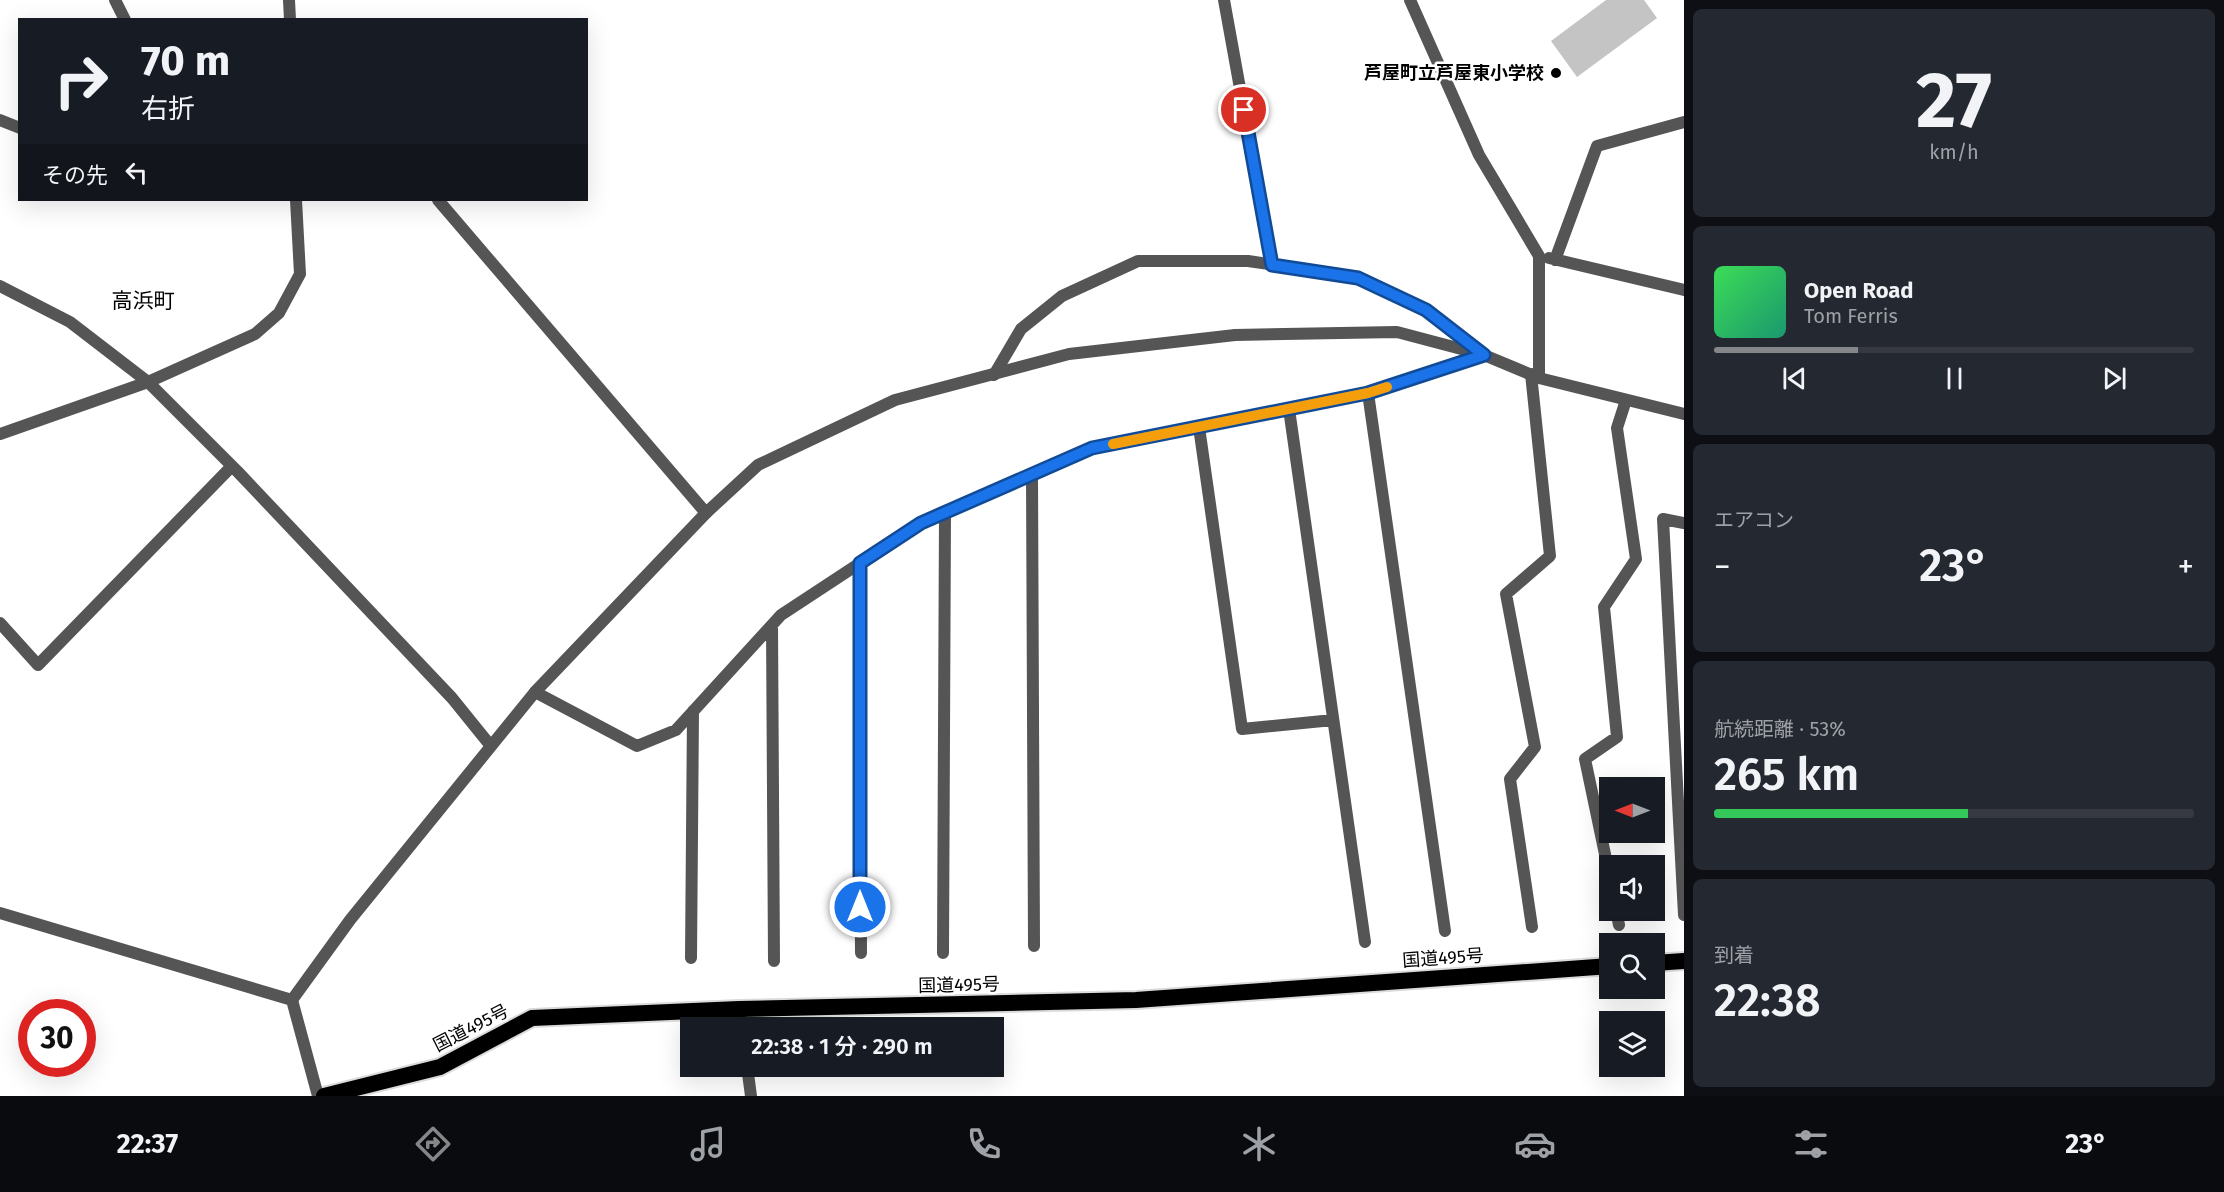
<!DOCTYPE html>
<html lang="ja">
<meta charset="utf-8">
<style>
:root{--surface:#171b24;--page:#242831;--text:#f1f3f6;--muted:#9ea1a6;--line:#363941;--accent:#858687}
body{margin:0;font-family:"Fira Sans","Noto Sans JP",sans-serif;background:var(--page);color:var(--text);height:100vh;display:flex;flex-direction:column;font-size:22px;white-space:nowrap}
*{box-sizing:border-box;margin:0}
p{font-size:20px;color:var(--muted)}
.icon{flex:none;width:33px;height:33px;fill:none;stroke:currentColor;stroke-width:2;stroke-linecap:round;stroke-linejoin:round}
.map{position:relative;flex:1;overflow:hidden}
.details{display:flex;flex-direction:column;gap:9px;padding:9px;background:#0d0f14;width:540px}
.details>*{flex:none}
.banner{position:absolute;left:18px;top:18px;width:570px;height:183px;border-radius:0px;box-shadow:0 6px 24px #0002;background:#171b24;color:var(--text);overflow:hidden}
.needle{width:39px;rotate:270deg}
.tools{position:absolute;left:1599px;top:777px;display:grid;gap:12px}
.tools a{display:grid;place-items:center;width:66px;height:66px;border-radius:0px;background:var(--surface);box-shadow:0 6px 24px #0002;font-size:30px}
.speed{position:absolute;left:18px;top:999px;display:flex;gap:12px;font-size:30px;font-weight:700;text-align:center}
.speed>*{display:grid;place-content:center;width:78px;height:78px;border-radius:50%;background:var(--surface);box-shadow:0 6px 24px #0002;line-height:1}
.speed .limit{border:9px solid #d22;background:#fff;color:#111}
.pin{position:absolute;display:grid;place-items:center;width:51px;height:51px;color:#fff;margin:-26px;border:3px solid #fff;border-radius:50%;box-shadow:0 2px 6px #0007}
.me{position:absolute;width:66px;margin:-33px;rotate:0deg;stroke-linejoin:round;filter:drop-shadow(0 0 4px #0008)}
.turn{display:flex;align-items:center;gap:21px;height:126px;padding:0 24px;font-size:27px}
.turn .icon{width:78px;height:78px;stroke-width:2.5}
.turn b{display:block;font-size:42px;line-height:51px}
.then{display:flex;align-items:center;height:57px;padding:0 24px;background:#0003;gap:12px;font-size:22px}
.big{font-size:45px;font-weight:600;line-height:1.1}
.details .widget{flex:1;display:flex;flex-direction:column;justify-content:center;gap:9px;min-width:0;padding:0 21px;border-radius:9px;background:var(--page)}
.details .dial{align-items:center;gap:0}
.dial b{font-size:78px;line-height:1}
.song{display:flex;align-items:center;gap:18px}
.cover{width:72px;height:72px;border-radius:9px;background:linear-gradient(135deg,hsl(130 70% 55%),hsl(160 70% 35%))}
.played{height:6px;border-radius:3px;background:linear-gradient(90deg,var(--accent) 30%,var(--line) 30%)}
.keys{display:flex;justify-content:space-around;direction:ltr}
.heat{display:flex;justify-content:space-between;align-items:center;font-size:33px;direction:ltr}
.charge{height:9px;border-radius:4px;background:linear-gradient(90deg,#34c759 53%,var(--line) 0)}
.trip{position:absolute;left:680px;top:1017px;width:324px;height:60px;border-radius:0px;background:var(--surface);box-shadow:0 6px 24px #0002;font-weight:600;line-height:60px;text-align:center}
.dock{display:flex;height:96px;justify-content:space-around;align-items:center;background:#090b0e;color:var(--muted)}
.dock .icon{width:42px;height:42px}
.dock .active{color:var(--accent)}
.dock b{font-size:27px;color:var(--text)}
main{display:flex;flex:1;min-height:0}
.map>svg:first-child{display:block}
.building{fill:#c4c4c4}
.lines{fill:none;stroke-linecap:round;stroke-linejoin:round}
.trunk-casing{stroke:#dbdbdb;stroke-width:20}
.minor{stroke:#555;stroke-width:12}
.tertiary{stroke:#555;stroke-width:12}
.trunk{stroke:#000;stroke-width:16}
.route-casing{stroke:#114b97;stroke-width:15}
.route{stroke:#1a73e8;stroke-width:10}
.slow{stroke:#f59e0b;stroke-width:10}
.poi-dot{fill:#000;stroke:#fff;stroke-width:2}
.labels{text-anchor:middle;stroke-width:5;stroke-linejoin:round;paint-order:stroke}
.poi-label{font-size:18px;font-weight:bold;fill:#000;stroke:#fff;text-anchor:end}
.street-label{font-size:18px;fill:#000;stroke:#fff}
.quarter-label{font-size:21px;fill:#000;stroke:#fff}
</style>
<main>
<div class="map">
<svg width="1684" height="1096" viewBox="0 0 1684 1096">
<rect width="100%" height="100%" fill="#fff"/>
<path class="building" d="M1606,0h38l13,18 -80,59 -26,-36z"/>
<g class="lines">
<g class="trunk-casing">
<path id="trunk" d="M1654,963l30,-2
M324,1096l116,-29 92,-49 207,-9 397,-9 474,-34"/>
</g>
<path class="minor" d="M115,0l10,20
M289,0l1,20
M1224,0l48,265
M1410,0l69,155 60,101v122
M0,120l20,8
M438,200l268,313
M1549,258l135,32
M1555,260l42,-114 87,-24
M0,286l70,36 78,60 89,89 215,227 38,47
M1531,374l19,182 -44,38 29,153 -25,32 22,148
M994,375l27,-46 41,-33 76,-35h110l110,16 68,33 58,45
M1289,409l76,533
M1199,427l43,302 91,-9
M0,434l148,-52 107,-48 24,-21 21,-39 -4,-74
M1032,475l2,471
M1684,523l-21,-4 21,396
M859,563l2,390
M0,623l38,42 194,-199
M772,625l2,336
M535,692l102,54 39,-16 105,-115 140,-92 171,-75 276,-55
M1610,878l-25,-119 32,-22 -13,-130 32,-48 -19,-131 9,-28
M1616,910l3,15
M0,913l292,87 26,96
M1445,931l-77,-538 116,-38
M943,953l2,-440
M691,958l2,-247
M739,1009l3,19
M747,1066l4,30"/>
<path class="tertiary" d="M292,1000l58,-80 185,-228 171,-179 52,-48 137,-65 174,-46 166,-19 162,-3 87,23 55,23 145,36"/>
<use href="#trunk" class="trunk"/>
</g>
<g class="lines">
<g class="route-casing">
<path id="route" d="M860,907v-344l61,-40 171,-75 276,-55 116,-38 -58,-45 -68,-32 -86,-13 -28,-155"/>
</g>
<use href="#route" class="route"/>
<path class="slow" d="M1113,444l255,-51 19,-6"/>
</g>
<circle class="poi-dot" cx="1556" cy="73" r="6"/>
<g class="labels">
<g class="poi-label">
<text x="1544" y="79">芦屋町立芦屋東小学校</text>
</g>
<g class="street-label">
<text transform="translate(1443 958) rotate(-4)" y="6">国道495号</text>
<text transform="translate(959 985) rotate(-1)" y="6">国道495号</text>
<text transform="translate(471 1028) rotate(-27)" y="6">国道495号</text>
</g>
<g class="quarter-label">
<text x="143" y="308">高浜町</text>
</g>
</g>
</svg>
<div class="tools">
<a><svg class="needle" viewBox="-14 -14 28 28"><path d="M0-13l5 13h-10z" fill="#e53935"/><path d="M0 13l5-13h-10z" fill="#9ea1a6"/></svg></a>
<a><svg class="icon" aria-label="sound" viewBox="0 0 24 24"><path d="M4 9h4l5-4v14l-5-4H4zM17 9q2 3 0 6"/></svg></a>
<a><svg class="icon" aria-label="search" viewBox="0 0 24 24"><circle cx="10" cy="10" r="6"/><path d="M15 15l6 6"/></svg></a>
<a><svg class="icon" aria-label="layers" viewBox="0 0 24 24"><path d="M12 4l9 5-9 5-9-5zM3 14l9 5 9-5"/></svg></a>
</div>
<div class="speed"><div class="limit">30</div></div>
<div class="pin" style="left:1244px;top:110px;background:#d93025"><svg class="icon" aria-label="arrive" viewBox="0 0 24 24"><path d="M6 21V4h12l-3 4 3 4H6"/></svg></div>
<svg class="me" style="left:860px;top:907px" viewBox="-20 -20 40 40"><circle r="17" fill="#1a73e8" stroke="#fff" stroke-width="3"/><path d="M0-11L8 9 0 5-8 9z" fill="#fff"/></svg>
<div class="trip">22:38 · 1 分 · 290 m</div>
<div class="banner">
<div class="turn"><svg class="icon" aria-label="right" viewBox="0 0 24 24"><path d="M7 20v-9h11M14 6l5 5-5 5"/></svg><div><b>70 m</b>右折</div></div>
<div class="then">その先<svg class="icon" aria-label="left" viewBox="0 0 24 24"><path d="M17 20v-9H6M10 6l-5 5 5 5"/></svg></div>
</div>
</div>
<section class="details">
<div class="widget dial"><b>27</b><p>km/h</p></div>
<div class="widget">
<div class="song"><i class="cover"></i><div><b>Open Road</b><p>Tom Ferris</p></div></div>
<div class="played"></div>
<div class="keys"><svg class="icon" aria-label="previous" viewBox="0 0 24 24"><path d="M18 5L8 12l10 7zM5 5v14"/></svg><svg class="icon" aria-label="pause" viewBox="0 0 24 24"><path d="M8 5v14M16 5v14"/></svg><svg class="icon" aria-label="next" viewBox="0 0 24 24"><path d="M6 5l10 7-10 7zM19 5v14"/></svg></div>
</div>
<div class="widget"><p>エアコン</p>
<div class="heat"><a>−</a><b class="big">23°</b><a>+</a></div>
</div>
<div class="widget"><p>航続距離 · 53%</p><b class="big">265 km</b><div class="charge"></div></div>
<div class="widget"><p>到着</p><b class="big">22:38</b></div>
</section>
</main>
<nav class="dock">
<b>22:37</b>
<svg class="icon active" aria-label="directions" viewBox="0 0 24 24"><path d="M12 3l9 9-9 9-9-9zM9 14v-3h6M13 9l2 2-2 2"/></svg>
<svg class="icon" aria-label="music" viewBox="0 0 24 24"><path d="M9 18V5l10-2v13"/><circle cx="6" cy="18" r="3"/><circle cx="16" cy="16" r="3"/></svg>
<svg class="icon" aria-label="phone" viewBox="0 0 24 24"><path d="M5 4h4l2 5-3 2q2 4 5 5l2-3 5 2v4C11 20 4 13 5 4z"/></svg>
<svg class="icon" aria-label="climate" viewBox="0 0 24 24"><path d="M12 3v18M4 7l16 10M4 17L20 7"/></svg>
<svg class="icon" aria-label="car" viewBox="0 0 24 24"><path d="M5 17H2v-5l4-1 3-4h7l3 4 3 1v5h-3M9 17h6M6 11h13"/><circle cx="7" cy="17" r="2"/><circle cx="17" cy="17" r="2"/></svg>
<svg class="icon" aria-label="filters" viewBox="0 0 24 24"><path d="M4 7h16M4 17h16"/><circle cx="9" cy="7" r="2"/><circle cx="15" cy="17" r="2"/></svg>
<b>23°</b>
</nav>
